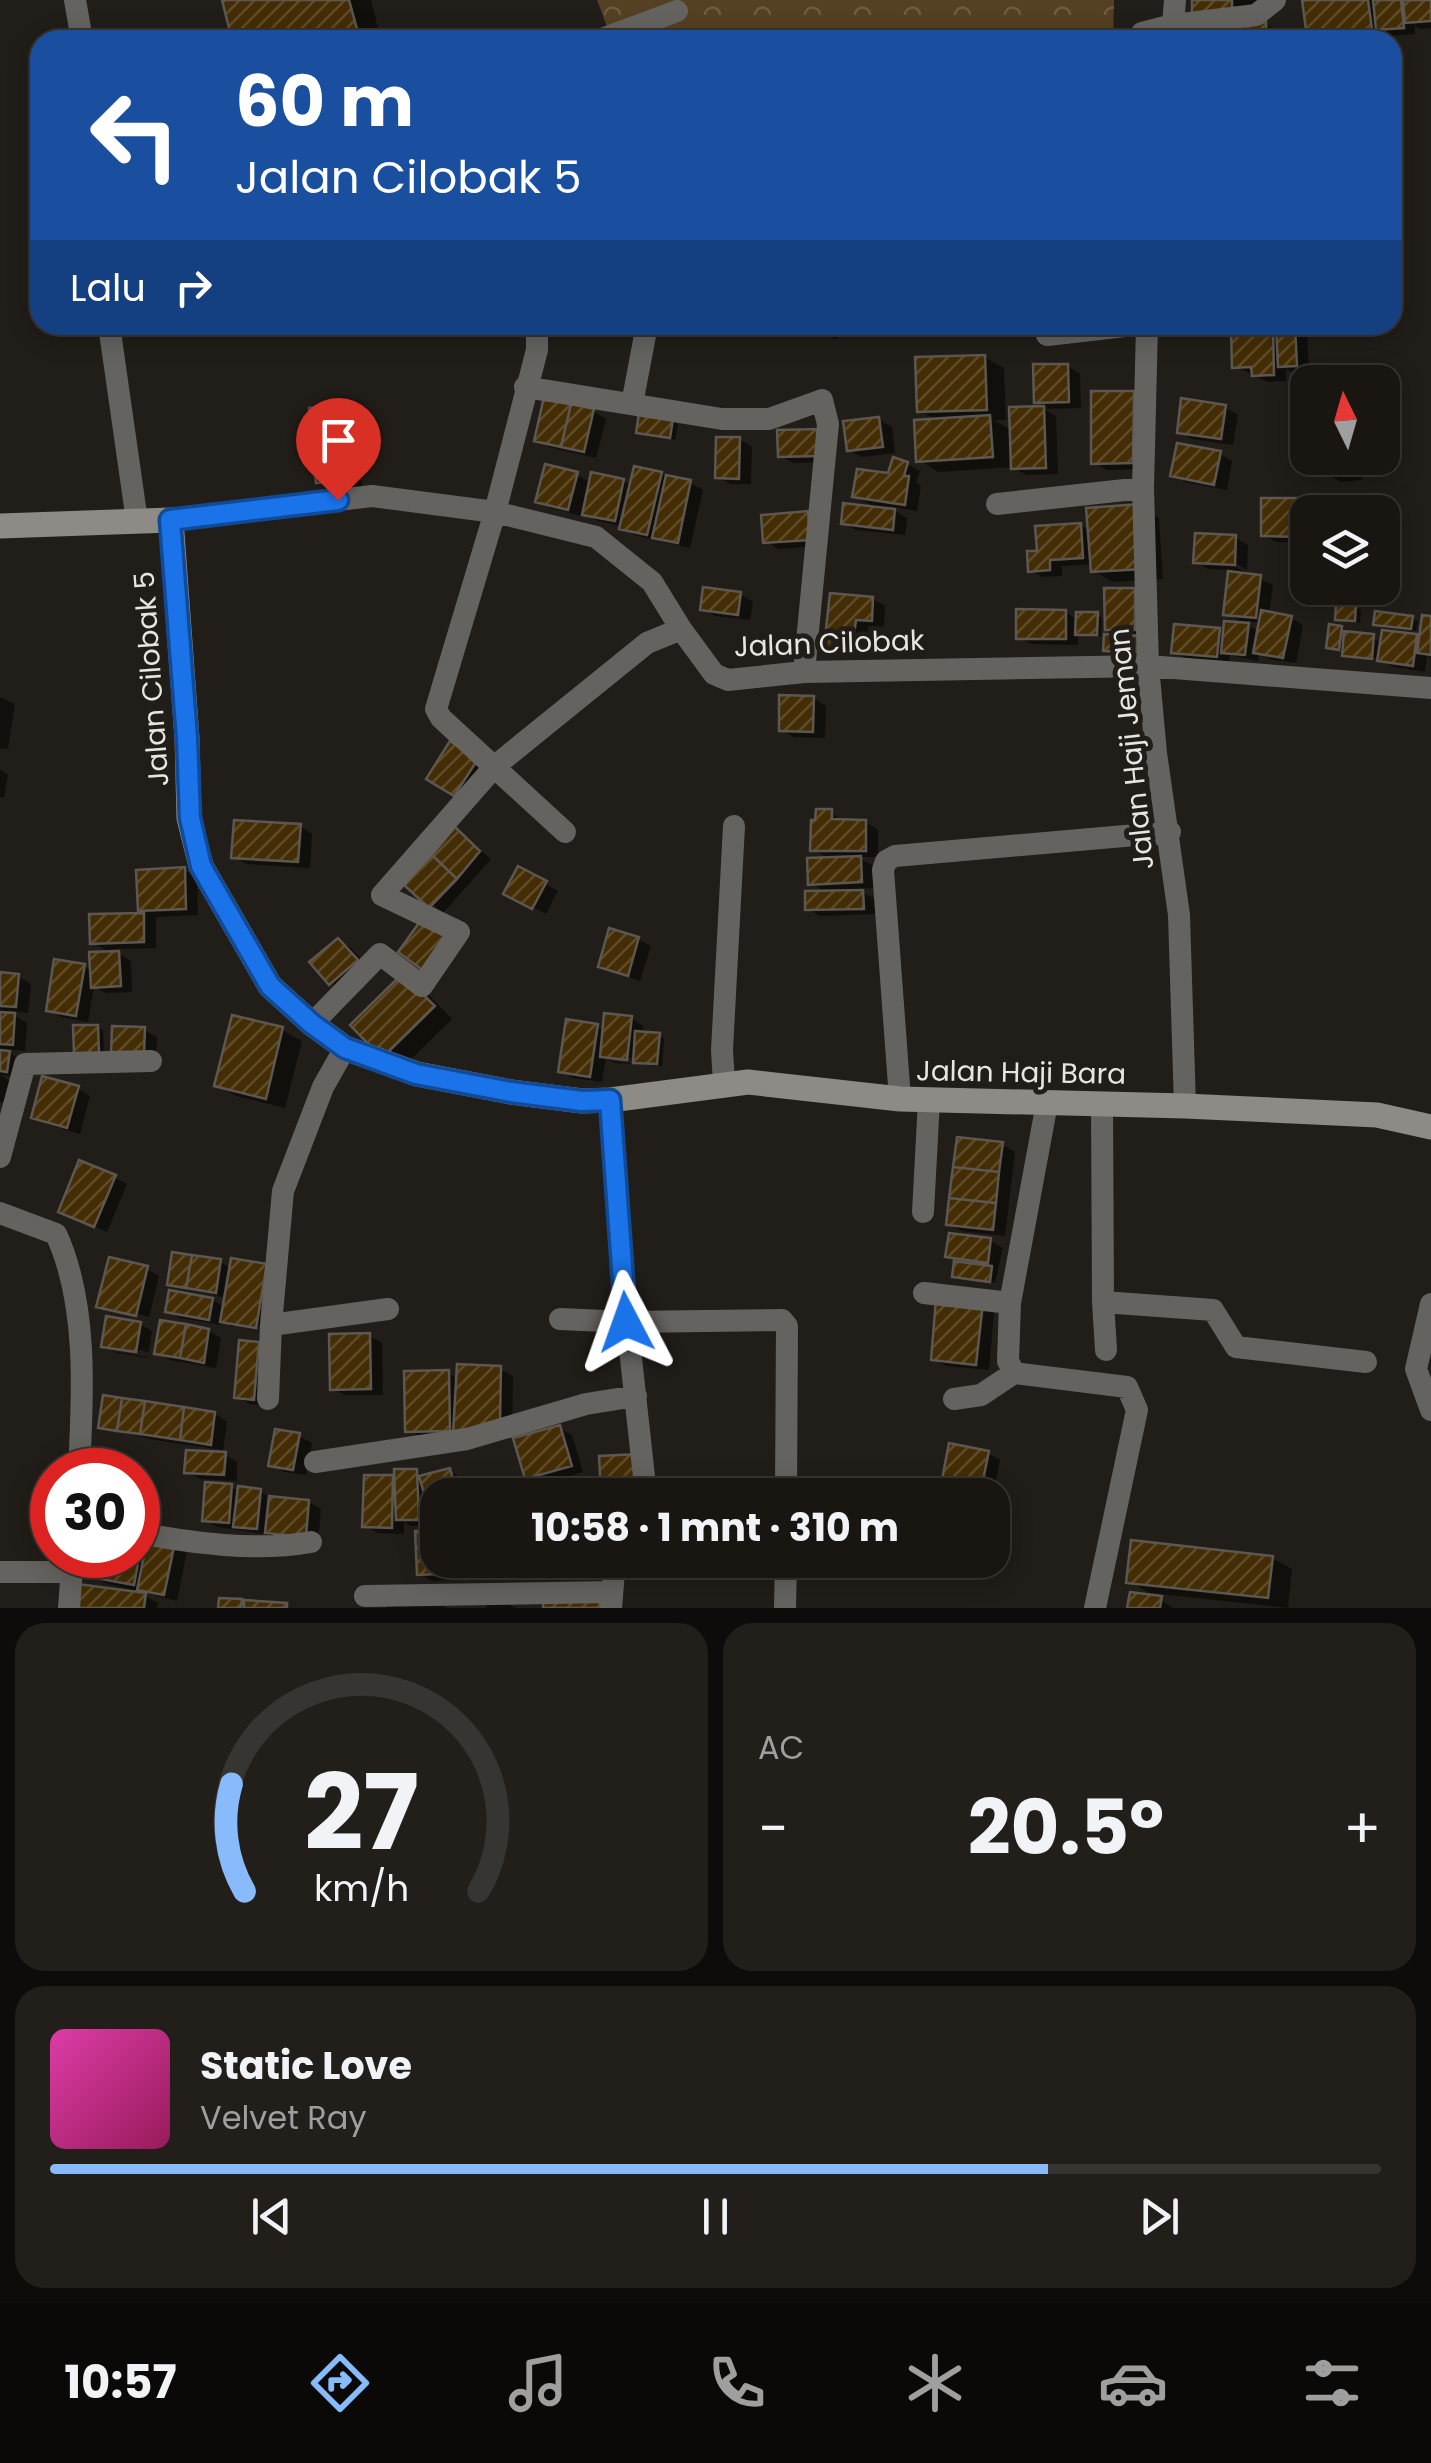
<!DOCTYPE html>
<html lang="id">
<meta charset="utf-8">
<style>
:root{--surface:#191612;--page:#221f1b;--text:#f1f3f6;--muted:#9f9f9f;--line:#373532;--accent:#88bbfc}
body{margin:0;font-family:Poppins,sans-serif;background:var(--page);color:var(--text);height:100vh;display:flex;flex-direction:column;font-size:38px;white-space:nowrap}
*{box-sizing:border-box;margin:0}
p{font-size:32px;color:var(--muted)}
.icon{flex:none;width:55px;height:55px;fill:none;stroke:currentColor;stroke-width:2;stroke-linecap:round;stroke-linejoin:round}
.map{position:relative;height:1608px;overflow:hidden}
.details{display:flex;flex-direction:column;gap:15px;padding:15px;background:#0e0c0a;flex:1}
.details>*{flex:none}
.banner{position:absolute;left:30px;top:30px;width:1372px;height:305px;border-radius:30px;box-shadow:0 5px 25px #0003,0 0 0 2px var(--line);background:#1a4fa0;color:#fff;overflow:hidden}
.needle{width:65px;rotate:355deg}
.fabs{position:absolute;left:1290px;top:365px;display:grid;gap:20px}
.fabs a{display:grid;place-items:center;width:110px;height:110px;border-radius:20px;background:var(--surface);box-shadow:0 5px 25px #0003,0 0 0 2px var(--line);font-size:50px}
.speed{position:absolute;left:30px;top:1448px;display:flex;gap:20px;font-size:50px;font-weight:700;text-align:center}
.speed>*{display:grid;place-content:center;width:130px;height:130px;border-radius:50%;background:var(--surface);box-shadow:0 5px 25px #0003,0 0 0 2px var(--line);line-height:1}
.speed .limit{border:15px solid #d22;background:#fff;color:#111}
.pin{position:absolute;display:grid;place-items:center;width:85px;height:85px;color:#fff;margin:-102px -42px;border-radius:50% 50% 50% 0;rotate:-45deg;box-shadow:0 0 10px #0007}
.pin .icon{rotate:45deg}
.me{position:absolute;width:110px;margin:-55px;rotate:356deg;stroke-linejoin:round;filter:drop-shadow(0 0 8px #0008)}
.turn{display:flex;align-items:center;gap:35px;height:210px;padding:0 40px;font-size:45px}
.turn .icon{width:130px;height:130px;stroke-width:2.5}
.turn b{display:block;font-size:70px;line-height:85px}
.then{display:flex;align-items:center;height:95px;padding:0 40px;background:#0003;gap:20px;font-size:38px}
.big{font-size:75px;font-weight:700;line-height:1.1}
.details .card{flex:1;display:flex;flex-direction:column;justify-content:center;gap:15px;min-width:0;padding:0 35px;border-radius:30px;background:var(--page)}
.details .dial{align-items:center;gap:0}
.dial svg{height:260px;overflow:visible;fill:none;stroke:var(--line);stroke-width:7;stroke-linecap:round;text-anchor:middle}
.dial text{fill:var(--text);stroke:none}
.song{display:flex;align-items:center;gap:30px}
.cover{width:120px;height:120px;border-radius:15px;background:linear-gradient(135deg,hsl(320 70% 55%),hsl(330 70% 35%))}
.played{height:10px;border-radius:5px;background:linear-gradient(90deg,var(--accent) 75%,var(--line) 75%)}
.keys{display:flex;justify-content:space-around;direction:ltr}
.heat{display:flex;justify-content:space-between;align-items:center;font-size:55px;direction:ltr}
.details .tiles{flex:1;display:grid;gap:15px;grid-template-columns:1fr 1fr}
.card:last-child{grid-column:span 2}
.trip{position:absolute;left:420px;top:1478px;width:590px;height:100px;border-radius:30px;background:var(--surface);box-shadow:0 5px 25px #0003,0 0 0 2px var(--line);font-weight:700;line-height:100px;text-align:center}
.tab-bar{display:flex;height:160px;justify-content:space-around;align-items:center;background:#0a0907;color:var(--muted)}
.tab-bar .icon{width:70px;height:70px}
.tab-bar .active{color:var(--accent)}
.tab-bar b{font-size:45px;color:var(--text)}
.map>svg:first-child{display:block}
.forest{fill:url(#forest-crowns)}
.shadow{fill:#0007;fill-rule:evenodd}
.building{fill:url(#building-hatch);stroke:#5c5851;stroke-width:2.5}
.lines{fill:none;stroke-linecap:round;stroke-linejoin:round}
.street{stroke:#656360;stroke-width:22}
.secondary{stroke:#8e8a86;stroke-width:25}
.route-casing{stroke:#114b97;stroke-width:25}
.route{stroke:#1a73e8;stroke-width:18}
.labels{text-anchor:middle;stroke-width:10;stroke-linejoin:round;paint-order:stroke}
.street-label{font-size:28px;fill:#e9e6e2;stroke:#211d18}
</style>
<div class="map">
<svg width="1431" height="1608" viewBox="0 0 1431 1608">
<defs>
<pattern id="forest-crowns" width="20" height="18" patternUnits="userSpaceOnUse" patternTransform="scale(2.5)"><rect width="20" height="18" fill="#544022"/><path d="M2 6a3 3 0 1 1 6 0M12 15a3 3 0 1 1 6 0" fill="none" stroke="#6d5c42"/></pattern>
<pattern id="building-hatch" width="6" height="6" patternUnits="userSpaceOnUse" patternTransform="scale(2.5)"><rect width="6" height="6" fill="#442d04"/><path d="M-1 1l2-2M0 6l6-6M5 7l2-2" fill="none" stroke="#5f4b28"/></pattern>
</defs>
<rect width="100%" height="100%" fill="#211d18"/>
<path class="forest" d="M597,0h517l-1,40h-501z"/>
<path class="shadow" d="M224,0h147l10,40h-146z
M1194,0h78l-28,17z
M1305,0h126v28l-11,1 -5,-3v8l-24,2 -8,-4 1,3 -19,3 4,2h-59z
M1265,24l13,7v9h-69z
M812,325h38l-14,15z
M1169,325h97l12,7 -2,-7h26l5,3 2,44 -16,1 -7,-4v12l-19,1 -32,-16 -1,-31 -53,1 -12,-7z
M984,357l20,11 2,52h-12l19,11 -1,-21 36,-2 -12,-7 32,-35 12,8 1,34 -37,1 12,7 2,58 -32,1 -13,-8 -75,5 -19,-12 19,-39 -18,-10z
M1133,393l12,8v68l-39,1 -13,-8z
M1225,407l13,8 -5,30 -41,-6 -13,-8z
M342,408l13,7 7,71 -31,3 -12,-7z
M593,411l13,8 -10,39 -47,-11 -12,-7z
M879,420l13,7 3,26 -33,4 -13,-7z
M672,421l6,3 -3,16 -36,-9z
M780,433l52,29 -39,1 -12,-7z
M739,439l13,8 -1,37h-20l-13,-7z
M1220,454l12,7 -5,29 -42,-8 -12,-7z
M1311,458h49l2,22 -21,2 -12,-7 -1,-5 -16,-7z
M907,464l13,7 -4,12 5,3 -4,25 -30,-5 20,12 -2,17 -49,-5 -13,-7 35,-14 -23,-13z
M547,467l30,8 14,8 32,-2 9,5 29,-12 29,9 13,7 -13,58 -56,-13 -12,-9 -25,-5 -15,-9 -1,4 -31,-8 -12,-8z
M1300,501l13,7v4h35h-40v31l-32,-1 -13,-7z
M1139,507l20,11 4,61 -50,3 -20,-11v-7l-31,2v10l-19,1 -13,-7 9,-17 41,-28 10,6z
M764,517l58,29 -44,3 -13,-8z
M1236,538l12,7 -1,25 -22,-13 -2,4 50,24 -4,29 22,4 12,7 -7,38 -27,-4 -10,-6 -1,8 -28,-6v7l-43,-3 -13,-8 45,-20 6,3 22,-9 -21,-12 5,-43 -23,-1 -12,-7zM1240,621l21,2 -1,9z
M1106,591l41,7 4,57 -40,-2 -5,-4v-12l-28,-3v11l-47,-1 -13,-7 47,-25 13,8 19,-5 5,3 -1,18 21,1 -15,-8z
M740,594l13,8 -3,18 -35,-4 -12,-8z
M873,599l12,7 -1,21 -16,-1 -3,29 -26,-3 -12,-7z
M1356,607l5,3 -1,13 -22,-5z
M1412,618l6,3 -2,10 -41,-8z
M1431,619v39l-4,-2 -2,16 -32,-5 -16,-9h-27l-5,-6 -16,-5 13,-19 40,14 35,-5 4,3z
M0,697l15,7 -7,45 -8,-1z
M813,698l13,8 -1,32 -31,-1 -13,-7z
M451,744l38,24 -22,33 -37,-23z
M0,770l8,5 -4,23 -4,-1z
M831,812l13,10h22l12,8v27h-20l15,9 1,22 -17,1 18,10v15l-55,2 -12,-7 20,-16 -17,-10 19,-24 -17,-10z
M300,826l12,8 -2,34 -63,-4 -13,-8z
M455,830l36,29 -48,54 -35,-29z
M519,869l39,22 -12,23 -40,-21z
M184,870l13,7 1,38 -42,2v31l-45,1 20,12 1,31 -26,1 -12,-6 -6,35 -27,-5 -13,-7 36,-44 8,5 20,-17 -20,-12 49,-27 -2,-43z
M638,939l13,7 -11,35 -39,-15z
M338,941l13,7 18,20 -26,23 -12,-8 -18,-20z
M0,975l18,1 13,8 -3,29 -21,-2 20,12 -2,28 -22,-2 19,11 -2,17 -20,-2 19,11 -2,18 -17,-2v-87h7l-7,-4z
M422,988l30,31 -49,48 -19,-11z
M234,1018l48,12 20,11 -17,67 -49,-12 -19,-11z
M631,1018l12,8v8l21,4 -2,28 -47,-3 -9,-5 -4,24 -29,-4 -12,-7 36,-45 8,5zM612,1056l28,3 -1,5 -27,-3z
M97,1027l6,3 1,25 -22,1z
M144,1030l13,7 -1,24 -30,-1z
M78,1089l12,7 -10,38 -34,-10 -12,-7z
M959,1140l44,5 12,7 -10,84 -44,-5 -13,-8z
M114,1177l13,7 -20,48 -46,-21z
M990,1241l13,7 -8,35 -41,-7 2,-16 -8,-4z
M174,1255l46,7 11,6 2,-7 33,5 13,7 -10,61 -36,-7 35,6 1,-5 -36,-6v5l-11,-6 -1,4 -41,-7 -12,-7 3,-18 39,6 15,8 1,-9 -57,-14z
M147,1269l12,7 -11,46 1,-5 -40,-10v4l-10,-6z
M982,1305l12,8 -5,57 -43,-4 -13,-7z
M140,1324l12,7 -4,27 -31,-5 -13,-7zM114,1346l35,6 -1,5 -34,-6z
M209,1331l12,7 -5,30 -46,-8 -13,-7z
M370,1336l12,7 1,52h-38l-13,-7z
M258,1344l13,8 -5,54 -17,-2 -12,-7z
M500,1369l13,7 -1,54 -91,7 -13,-7 40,-57 10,6z
M215,1414l12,8 -4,28 -68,-10 -54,-13z
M559,1428l13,7 11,37 -43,13 -13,-8z
M299,1436l13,7 -6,32 -22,-3 -13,-8z
M988,1453l12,7 -8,41v-6h-51z
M225,1455l12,7v19l-37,-2 -13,-7z
M416,1471l10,6 23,-6 13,7 4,17h-28v22l-8,-4 1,13h-20l-7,-4v12l-27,-1 -12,-8 1,-47h31z
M231,1487l9,5h21l13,7 34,3 13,7 -3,33 -101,-15 -12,-7z
M150,1539l37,12 -10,50 -72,-18 -12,-7 4,-21h41v-7l9,5z
M1272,1558l20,11 -4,39 -137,-15 22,15h-43l28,-10 -29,-17z
M438,1560h114l1,7 -39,5 -15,-9v5l-18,2 -10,-6 1,15 -40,2 -13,-7z
M145,1596l13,7 -1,5h-80z
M386,1602l52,1 9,5h34h-95z
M486,1604h22l8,4h-30z"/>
<path class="building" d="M222,0h127l11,40h-128z
M1192,0h40v11l-40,3z
M1302,0h66l4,29 -65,8z
M1373,0h28l3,28 -28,2z
M1403,0h28v21l-26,2z
M1266,22l1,18h-61v-13z
M1166,325h54v4l-54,1z
M1276,325h19l2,41 -19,1z
M1273,328l1,47 -22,1 -1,-9 -19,1 -1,-38z
M985,355l2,55 -70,2 -2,-55z
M1033,364h35l1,38 -35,1z
M1091,391h43l-1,72 -42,1z
M544,397l27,7 -10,43 -27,-6z
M1181,398l45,7 -5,34 -44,-6z
M571,404l23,5 -10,43 -23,-5z
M343,405l7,74 -34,4 -7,-75z
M1044,406l2,62 -35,1 -2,-62z
M639,413l34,6 -3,19 -34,-5z
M990,415l3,42 -77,5 -2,-42z
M879,417l4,30 -36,4 -4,-30z
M820,429v27l-42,1 -1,-27z
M716,437h24l-1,42 -24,-1z
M1177,443l44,8 -7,34 -44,-9z
M893,457l15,5 -4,14h5l-4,29 -53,-8 5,-28 31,4z
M1309,458h40l1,16 -24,2 -1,-13 -16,1z
M545,464l33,8 -10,38 -33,-8z
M634,466l28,6 -15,63 -28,-6z
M591,472l33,7 -9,42 -33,-6z
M666,475l25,5 -13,63 -26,-5z
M1261,498h40v39l-40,-1z
M843,503l52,6 -2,21 -52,-6z
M1140,504l4,65 -53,3 -5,-64z
M1345,508v4h-37l-1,23 -1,-26z
M808,511l2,29 -47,3 -2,-28z
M1081,523l2,35 -33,2v10l-22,2 -1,-21h10l-2,-25z
M1195,533l41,2 -1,30 -42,-2z
M1228,571l33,4 -5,43 -33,-3z
M703,587l38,5 -3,23 -38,-5z
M1104,588h31v42h-30z
M830,593l43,4 -1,24 -16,-1 -4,30 -28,-4z
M1336,604l20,1 -1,16 -20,-1z
M1016,609l50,1v29h-50z
M1261,610l31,6 -9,42 -30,-5z
M1375,611l38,5 -2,13 -38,-4z
M1076,612h22l-1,23h-22z
M1422,615l9,1v39l-14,-2z
M1224,621l25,2 -4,32 -24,-2z
M1174,624l46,4 -3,29 -46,-4z
M1329,624l13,2 -3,24 -13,-2z
M1382,630l35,4 -4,32 -36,-5z
M1344,631l30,3 -2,25 -30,-3z
M1104,634l43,2 -1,17 -43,-2z
M779,695l35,1 -1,36 -34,-1z
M450,741l28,18 -24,37 -28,-17z
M816,809h16v10l34,1v31h-56l1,-31h4z
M234,820l67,4 -3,38 -67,-4z
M455,827l25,24 -23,28 -25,-24z
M432,855l25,24 -28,29 -25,-23z
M861,856l1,26 -54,3 -1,-27z
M518,866l29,15 -15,28 -29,-15z
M185,867l1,42 -48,2 -2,-41z
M863,890l1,19 -59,1v-19z
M144,913v29l-54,2 -1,-30z
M424,916l28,19 -27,37 -27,-20z
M609,928l30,9 -11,39 -30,-9z
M338,938l20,22 -29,25 -20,-23z
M119,951l2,35 -30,2 -2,-36z
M54,959l31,5 -9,52 -30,-5z
M0,972l19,2 -3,33 -16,-1z
M402,974l33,32 -53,52 -32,-33z
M0,1012l15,1 -2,32 -13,-1z
M604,1013l28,3 -5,44 -27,-3z
M232,1015l51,12 -17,72 -52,-13z
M566,1019l32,5 -8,53 -32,-5z
M73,1025h25l1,28 -25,1z
M112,1026l33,1 -1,28 -33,-1z
M635,1031l25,2 -3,31 -24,-1z
M0,1050l10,1 -3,21 -7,-1z
M42,1076l37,10 -12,42 -36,-10z
M957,1137l46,5 -4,30 -46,-5z
M79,1160l37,15 -22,52 -36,-15z
M953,1167l46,5 -3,31 -47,-5z
M949,1198l47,5 -3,27 -47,-5z
M949,1233l42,5 -3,25 -43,-6z
M172,1252l20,3 -6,33 -19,-3z
M192,1255l29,4 -5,34 -30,-5z
M109,1257l39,9 -12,50 -40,-9z
M231,1258l36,6 -11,64 -36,-6z
M954,1261l38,5 -2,16 -38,-5z
M169,1290l44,8 -4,22 -44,-8z
M936,1299l47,4 -7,62 -45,-5z
M106,1316l35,6 -5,30 -35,-5z
M160,1320l26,4 -6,34 -26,-4z
M186,1324l23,5 -5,34 -24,-5z
M370,1333l1,56 -41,1 -1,-56z
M239,1340l20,2 -5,58 -20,-2z
M457,1364l44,2 -1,57 -47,11z
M449,1370l1,61 -45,1 -1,-61z
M103,1395l19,3 -5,33 -19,-3z
M122,1398l23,3 -5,33 -23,-3z
M145,1401l39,6 -4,33 -40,-6z
M184,1407l31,5 -4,33 -31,-5z
M560,1425l12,41 -47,13 -12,-41z
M275,1429l25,4 -7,37 -25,-4z
M949,1443l40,8 -9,44h-41z
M186,1450l40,2 -2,23 -40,-2z
M638,1454l3,41h-40l-2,-39z
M450,1468l7,27h-19v18l-8,2 -11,-39z
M394,1469h23l2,51h-23z
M364,1475h29l-1,53 -30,-1z
M205,1482l27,2 -3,39 -27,-2z
M238,1486l23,3 -4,40 -24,-2z
M269,1496l40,4 -3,37 -41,-4z
M438,1530v30h21l1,13 -43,2 -2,-44z
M148,1536l27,6 -11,53 -27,-5z
M1131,1540l142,16 -5,42 -142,-15z
M138,1546l3,1 -7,38 -44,-8 4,-22h44z
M499,1560h42v1l-42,5z
M78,1584l68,9 -2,15h-70z
M1130,1592l32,4 -2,12h-33z
M544,1595l56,2v11h-57z
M219,1598l23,1 -1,9h-23z
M244,1600l43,3v5h-43z"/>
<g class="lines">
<path class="street" d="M75,0l7,40
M1173,25l83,-10 19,-15
M599,40l78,-29
M1139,40l3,-7 31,-8 2,-25
M109,325l28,196
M537,325v25l-42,162 -59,197 5,9 124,114
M1147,325l-4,163 5,178 8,87 23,162 6,191
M1047,335l87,-10
M525,387l197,32h47l53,-19 6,24 -24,248
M632,404l15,-79
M997,504l146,-16
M171,520l201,-24 123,16 101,25 56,45 29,47 33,45 14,6 76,-8 344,-6 283,22
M312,1024l68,-70 42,32 37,-54 -77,-37 113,-129 152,-123 34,-14
M724,1083l-2,-33 12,-224
M900,1099l-17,-229 3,-9 9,-5 275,-24
M610,1100l17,222 19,173
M1047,1103l-37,200 -2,58 6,12 113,14 10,23 -42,198
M1102,1104l1,198 110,8 23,37 130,15
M0,1157l25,-93 126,-3
M923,1212l6,-112
M0,1213l56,21c32,69 27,161 23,236
M924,1293l86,10
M1103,1302l3,48
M1431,1304l-15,65 15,41
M560,1319l67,3 155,-2 5,6 -1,169
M271,1325l117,-16
M268,1399l3,-74 12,-134 40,-104 22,-39
M954,1399l27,-4 33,-22
M315,1462l152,-23 119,-35 50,-8
M138,1533c55,10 117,19 173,9
M0,1572h72
M365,1596l245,-4
M69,1608l4,-53
M611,1608l4,-48
M785,1608l1,-48"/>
<path class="secondary" d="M0,526l171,-6 16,218 2,80 12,48 69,120 42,38 33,24 72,26 94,18 71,9 28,-1 138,-18 152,17 285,7 192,9 54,12"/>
</g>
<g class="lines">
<g class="route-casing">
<path id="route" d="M338,500l-168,20 17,218 3,80 11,48 69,120 42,38 33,24 71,26 95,18 71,9 28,-1 16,222"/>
</g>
<use href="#route" class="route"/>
</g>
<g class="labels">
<g class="street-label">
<text transform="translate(829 643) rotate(-2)" y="10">Jalan Cilobak</text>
<text transform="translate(151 679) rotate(-94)" y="10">Jalan Cilobak 5</text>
<text transform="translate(1131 749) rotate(-96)" y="10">Jalan Haji Jeman</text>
<text transform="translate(1021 1072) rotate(1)" y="10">Jalan Haji Bara</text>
</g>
</g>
</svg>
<div class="fabs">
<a><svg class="needle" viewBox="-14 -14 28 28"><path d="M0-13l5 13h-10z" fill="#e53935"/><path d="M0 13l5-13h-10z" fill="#9f9f9f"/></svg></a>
<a><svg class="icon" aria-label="layers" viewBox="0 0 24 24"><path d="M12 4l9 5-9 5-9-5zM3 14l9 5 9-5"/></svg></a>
</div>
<div class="speed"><div class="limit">30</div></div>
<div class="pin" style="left:338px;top:500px;background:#d93025"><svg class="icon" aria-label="arrive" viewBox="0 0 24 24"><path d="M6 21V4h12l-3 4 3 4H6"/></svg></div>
<svg class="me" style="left:626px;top:1322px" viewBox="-20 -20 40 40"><path d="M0-17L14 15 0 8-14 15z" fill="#1a73e8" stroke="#fff" stroke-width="4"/></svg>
<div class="trip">10:58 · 1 mnt · 310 m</div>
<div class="banner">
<div class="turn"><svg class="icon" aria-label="left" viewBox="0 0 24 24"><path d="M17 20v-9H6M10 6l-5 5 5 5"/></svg><div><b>60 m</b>Jalan Cilobak 5</div></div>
<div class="then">Lalu<svg class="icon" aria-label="right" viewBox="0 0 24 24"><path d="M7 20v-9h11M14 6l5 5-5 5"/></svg></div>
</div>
</div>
<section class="details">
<div class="tiles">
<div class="card dial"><svg viewBox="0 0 100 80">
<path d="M14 69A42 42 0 1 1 86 69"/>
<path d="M14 69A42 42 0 0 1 10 36" stroke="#88bbfc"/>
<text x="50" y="56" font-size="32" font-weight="700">27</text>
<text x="50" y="72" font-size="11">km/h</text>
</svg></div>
<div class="card"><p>AC</p>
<div class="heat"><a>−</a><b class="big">20.5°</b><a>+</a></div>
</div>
<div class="card">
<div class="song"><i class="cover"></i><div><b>Static Love</b><p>Velvet Ray</p></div></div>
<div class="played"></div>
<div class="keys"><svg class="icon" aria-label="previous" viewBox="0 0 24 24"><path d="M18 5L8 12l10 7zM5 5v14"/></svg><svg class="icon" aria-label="pause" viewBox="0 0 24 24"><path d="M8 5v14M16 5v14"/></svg><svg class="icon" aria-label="next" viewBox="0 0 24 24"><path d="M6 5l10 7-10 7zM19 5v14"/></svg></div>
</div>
</div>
</section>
<nav class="tab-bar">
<b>10:57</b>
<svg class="icon active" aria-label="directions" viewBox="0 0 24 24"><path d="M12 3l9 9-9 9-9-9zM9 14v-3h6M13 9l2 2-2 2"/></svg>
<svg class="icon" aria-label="music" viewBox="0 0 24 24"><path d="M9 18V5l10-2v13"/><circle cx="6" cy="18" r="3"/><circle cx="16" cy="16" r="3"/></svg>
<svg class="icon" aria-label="phone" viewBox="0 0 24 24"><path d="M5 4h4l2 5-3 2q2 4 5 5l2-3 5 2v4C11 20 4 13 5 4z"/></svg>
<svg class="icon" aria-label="climate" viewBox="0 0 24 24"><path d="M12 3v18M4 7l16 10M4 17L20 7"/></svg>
<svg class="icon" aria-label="car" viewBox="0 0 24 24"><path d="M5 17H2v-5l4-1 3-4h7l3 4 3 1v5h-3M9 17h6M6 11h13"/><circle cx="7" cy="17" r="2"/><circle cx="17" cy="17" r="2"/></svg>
<svg class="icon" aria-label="filters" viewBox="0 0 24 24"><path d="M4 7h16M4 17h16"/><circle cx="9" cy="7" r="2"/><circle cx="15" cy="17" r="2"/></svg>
</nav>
